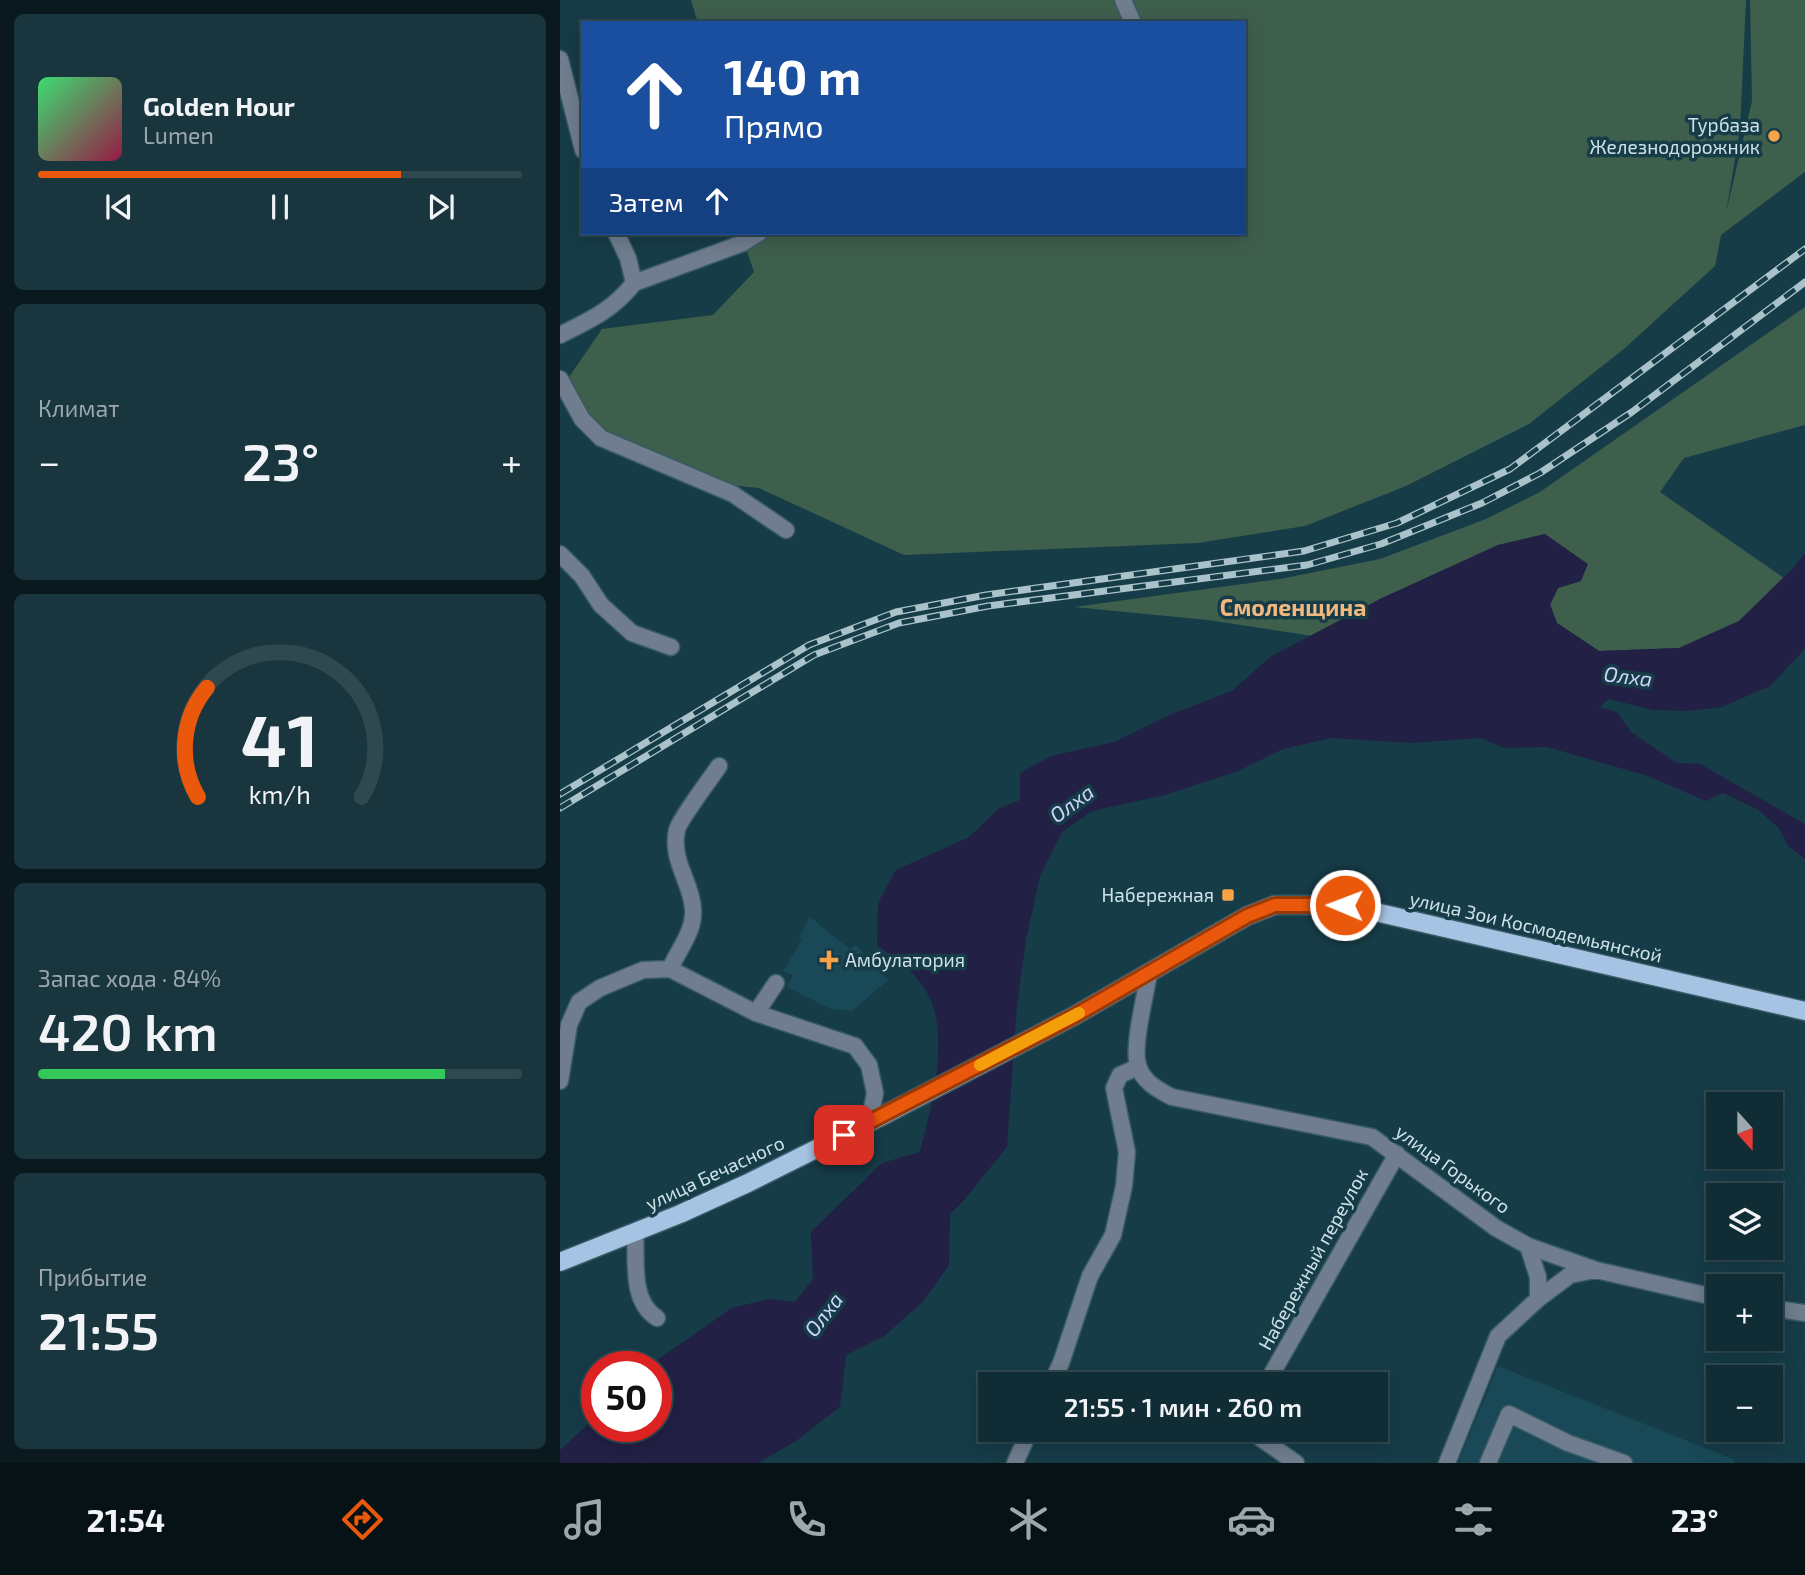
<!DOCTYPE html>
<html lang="ru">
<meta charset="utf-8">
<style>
:root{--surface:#102d36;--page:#19353e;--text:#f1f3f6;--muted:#9ca8ad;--line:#304951;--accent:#ea580c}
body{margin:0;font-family:"Exo 2",sans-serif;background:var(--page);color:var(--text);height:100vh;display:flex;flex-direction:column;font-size:26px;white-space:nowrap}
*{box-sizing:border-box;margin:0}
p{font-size:23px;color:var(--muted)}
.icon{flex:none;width:38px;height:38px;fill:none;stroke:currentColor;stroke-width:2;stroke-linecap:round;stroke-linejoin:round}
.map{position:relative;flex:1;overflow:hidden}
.panel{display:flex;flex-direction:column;gap:14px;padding:14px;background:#09191e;width:560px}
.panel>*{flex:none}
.guide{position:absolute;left:21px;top:21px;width:665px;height:214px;border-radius:0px;box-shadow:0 4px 18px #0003,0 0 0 2px var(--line);background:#1a4fa0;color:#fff;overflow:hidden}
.needle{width:46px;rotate:159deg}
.fabs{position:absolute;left:1146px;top:1092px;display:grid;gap:14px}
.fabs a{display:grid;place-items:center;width:77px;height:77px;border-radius:0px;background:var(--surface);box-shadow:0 4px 18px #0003,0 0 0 2px var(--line);font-size:35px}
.speed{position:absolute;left:21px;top:1351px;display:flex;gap:14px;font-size:35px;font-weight:700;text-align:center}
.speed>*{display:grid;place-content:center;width:91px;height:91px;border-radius:50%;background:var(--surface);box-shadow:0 4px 18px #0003,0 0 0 2px var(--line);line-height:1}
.speed .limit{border:10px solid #d22;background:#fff;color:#111}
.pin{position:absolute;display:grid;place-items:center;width:60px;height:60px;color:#fff;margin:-30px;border-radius:14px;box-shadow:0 4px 10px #0006}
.me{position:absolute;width:77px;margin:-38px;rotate:271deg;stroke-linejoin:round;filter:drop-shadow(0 0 5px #0008)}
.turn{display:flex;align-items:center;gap:24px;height:147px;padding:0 28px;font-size:32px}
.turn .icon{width:91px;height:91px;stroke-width:2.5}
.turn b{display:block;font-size:49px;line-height:60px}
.then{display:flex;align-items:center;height:66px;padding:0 28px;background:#0003;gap:14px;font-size:26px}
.big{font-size:52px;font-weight:600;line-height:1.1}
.panel .tile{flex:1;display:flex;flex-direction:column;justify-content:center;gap:10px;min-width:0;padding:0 24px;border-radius:10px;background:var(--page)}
.panel .dial{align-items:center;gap:0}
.dial svg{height:182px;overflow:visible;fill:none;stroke:var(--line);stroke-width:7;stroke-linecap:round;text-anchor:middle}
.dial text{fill:var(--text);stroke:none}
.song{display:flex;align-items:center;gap:21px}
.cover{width:84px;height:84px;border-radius:10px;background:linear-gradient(135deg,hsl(140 70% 55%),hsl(340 70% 35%))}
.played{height:7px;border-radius:4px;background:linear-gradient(90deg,var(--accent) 75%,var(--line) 75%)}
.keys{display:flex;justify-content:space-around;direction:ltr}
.heat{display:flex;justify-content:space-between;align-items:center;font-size:38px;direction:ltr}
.charge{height:10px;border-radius:5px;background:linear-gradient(90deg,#34c759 84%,var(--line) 0)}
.trip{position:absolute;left:418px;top:1372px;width:410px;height:70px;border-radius:0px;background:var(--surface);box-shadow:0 4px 18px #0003,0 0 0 2px var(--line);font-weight:600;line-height:70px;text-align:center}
.dock{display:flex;height:112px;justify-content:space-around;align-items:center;background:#061216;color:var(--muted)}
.dock .icon{width:49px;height:49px}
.dock .selected{color:var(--accent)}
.dock b{font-size:32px;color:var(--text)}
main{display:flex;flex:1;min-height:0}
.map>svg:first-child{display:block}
.built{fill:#194957}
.green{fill:#3f5f4d}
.water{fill:#222045}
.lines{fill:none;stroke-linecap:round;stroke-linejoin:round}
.minor-casing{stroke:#375a65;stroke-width:19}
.major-casing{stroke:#375a65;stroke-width:21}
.minor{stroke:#6f7d8e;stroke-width:16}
.major{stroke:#a6c3e4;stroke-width:18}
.rail-casing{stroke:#aac2ca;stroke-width:7}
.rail{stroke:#163c48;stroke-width:4.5;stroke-dasharray:13;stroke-linecap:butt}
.route-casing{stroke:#983908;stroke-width:18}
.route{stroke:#ea580c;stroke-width:12}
.slow{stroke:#f59e0b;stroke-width:12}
.poi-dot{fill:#f5a346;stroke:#163c48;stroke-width:2.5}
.labels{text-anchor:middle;stroke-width:7;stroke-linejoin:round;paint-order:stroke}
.poi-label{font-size:19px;fill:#cde1e8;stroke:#163c48;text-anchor:end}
.street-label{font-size:19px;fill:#cde1e8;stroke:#163c48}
.water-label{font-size:21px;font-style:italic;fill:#d0d3fd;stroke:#163c48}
.quarter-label{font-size:23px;font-weight:bold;fill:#f2b87e;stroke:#163c48}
</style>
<main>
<section class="panel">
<div class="tile">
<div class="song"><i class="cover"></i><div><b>Golden Hour</b><p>Lumen</p></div></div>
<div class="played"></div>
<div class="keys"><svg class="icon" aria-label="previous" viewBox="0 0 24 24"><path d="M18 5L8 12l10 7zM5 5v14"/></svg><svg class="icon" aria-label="pause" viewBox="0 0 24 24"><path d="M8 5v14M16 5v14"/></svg><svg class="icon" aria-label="next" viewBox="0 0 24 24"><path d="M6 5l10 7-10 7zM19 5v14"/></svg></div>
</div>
<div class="tile"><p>Климат</p>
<div class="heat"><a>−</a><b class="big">23°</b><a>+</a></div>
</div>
<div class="tile dial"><svg viewBox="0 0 100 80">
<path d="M14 69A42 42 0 1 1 86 69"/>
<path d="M14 69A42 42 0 0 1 18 21" stroke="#ea580c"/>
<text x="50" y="56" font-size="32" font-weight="700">41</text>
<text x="50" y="72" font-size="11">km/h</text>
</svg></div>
<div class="tile"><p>Запас хода · 84%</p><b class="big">420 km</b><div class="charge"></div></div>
<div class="tile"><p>Прибытие</p><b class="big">21:55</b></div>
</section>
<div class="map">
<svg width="1245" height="1463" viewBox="0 0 1245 1463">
<rect width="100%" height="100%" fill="#163c48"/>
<path class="built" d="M250,917l40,32 6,-4 32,35 -36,31 -21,-2 -44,-22 6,-12 -10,-4 19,-31 -3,-3z
M938,1366l237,94 -1,3h-276z"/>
<path class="green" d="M131,0h1055l-6,129 -14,84 26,-112 -2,-101h55v172l-84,63 -6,31 -90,82 -96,76 -123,62 -101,40 -107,17 -294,12 -145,-67 -71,-7 -101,-54 -20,-47 35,-51 111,-14 41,-43 -13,-39h503v-210h-546z
M1245,307v118l-121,33 -24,34 124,86 -45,43 -60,27 -80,3 -42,-28 -7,-19 8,-16 23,-7 -36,-47 -47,11 -118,54 -67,37 -105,-16 -134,-13 206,-28 100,-20 106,-40 54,-27z"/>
<path class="water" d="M985,534l43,30 -7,17 -23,7 -8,17 7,18 42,28 80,-3 60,-27 54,-53 12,-15v96l-35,37 -48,21 -35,4 -34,-1 -44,-11 -10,8 18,5 14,20 46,31 23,1 105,60v35l-16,-12 -11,-20 -21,-18 -34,-16 -17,8 -58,-25 -101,-29 -43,1 -23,-10 -70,5 -80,-5 -48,11 -45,22 -73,24 -73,16 -30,21 -22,44 -14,64 -9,64 -10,143 -43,53 -14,14 -1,51 -26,37 -40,35 -37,18 -6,52 -44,34 -38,22h-198v-13l37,-34v10h59v-59h-9l85,-59 36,-9 27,3 18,-23 -2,-47 71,-69 38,-11c11,-42 31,-120 7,-159 -12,-21 -30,-35 -50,-47l1,-43 18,-33 73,-33 29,-28 22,-9v-27l31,-17 63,-14 60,-29 58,-22 38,-34 110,-58 118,-54z"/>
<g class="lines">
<g class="minor-casing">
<path id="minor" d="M563,0l10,23
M0,59l23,91
M74,283l109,-40 16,-10
M0,335c30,-15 53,-25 74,-52l-6,-25 -12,-25
M0,379l22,40 19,19 132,56 53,36
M0,554l22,22 19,29 31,28 39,14
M110,969c8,-19 25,-38 23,-60 -1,-26 -23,-49 -16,-79 2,-10 34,-52 42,-64
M589,973c-3,21 -17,73 -11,92 4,16 20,25 34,32l200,40 124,91 32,18 68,24 122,28
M196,1013l20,-30
M0,1081l9,-56 10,-23 21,-14 43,-18 27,-1 86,44 99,33 14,19 6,28 -6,30
M75,1233c2,28 -5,68 22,85
M968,1246l10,31v22
M1211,1308l34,5
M491,1384l10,-21 29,-87 23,-41 11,-49 3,-34 -13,-64 6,-13 18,-8
M706,1384l131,-230
M689,1430l47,33
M455,1463l15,-33
M887,1463l51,-127 40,-37 32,-24 25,-5
M928,1463l21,-49 59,29 56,20"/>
</g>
<g class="major-casing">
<path id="major" d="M0,1262l120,-48 68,-31 136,-68 190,-99 173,-100 28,-11h70l460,106"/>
</g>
<use href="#minor" class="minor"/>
<use href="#major" class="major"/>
<g class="rail-casing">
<path id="rail" d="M0,794l249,-149 87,-33 90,-17 318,-44 93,-28 113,-54 295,-220
M0,808l254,-153 85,-32 89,-17 319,-41 74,-21 101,-41 58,-30 92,-61 173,-130"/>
</g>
<use href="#rail" class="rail"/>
</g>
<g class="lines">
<g class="route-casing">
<path id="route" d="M284,1135l230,-119 173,-100 28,-11h70"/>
</g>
<use href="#route" class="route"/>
<path class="slow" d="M420,1065l99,-52"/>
</g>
<g class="poi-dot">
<circle cx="1214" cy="136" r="7"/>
<rect x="661" y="888" width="14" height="14" rx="3.5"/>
<path d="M265.5 949.5h7v7h7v7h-7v7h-7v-7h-7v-7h7z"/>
</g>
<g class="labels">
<g class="poi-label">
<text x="1200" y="132">Турбаза<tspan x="1200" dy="22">Железнодорожник</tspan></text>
<text x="654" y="902">Набережная</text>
<text x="285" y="967" text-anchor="start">Амбулатория</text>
</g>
<g class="street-label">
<text transform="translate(976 927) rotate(13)" y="7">улица Зои Космодемьянской</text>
<text transform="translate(893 1169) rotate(36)" y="7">улица Горького</text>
<text transform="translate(155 1173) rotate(-25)" y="7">улица Бечасного</text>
<text transform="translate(753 1259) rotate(-61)" y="7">Набережный переулок</text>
</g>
<g class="water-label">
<text transform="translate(1068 677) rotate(7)" y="7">Олха</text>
<text transform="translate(512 804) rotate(-36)" y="7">Олха</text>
<text transform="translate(264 1315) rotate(-53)" y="7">Олха</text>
</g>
<g class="quarter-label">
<text x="733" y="616">Смоленщина</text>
</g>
</g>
</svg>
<div class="fabs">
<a><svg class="needle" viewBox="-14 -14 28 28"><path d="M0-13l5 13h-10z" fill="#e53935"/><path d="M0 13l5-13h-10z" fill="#9ca8ad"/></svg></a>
<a><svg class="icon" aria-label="layers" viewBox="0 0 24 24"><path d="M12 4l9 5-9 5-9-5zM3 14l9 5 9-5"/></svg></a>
<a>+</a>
<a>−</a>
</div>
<div class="speed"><div class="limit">50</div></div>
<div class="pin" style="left:284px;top:1135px;background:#d93025"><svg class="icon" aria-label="arrive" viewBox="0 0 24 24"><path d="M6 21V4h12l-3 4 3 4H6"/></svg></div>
<svg class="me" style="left:785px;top:905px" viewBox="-20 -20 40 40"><circle r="17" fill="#ea580c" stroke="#fff" stroke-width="3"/><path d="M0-11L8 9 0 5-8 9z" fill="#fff"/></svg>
<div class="trip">21:55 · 1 мин · 260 m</div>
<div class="guide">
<div class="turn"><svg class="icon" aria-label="ahead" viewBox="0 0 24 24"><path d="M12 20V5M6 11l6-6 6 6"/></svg><div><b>140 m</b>Прямо</div></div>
<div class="then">Затем<svg class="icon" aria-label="ahead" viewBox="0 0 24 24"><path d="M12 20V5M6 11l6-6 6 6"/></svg></div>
</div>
</div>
</main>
<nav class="dock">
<b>21:54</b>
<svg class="icon selected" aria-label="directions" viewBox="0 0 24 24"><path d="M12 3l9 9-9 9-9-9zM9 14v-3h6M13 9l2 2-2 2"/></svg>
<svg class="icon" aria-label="music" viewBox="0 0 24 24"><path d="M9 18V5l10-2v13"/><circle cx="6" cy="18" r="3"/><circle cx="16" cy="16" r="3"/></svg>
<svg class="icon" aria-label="phone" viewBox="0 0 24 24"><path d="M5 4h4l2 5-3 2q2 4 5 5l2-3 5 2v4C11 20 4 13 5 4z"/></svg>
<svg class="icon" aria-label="climate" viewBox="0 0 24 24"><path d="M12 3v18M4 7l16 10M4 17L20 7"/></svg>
<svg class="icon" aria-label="car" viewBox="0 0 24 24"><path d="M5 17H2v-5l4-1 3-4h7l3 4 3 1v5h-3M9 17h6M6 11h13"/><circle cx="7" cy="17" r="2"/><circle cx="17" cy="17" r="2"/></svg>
<svg class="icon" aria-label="filters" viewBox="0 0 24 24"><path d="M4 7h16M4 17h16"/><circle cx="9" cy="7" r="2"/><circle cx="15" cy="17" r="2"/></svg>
<b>23°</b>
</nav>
